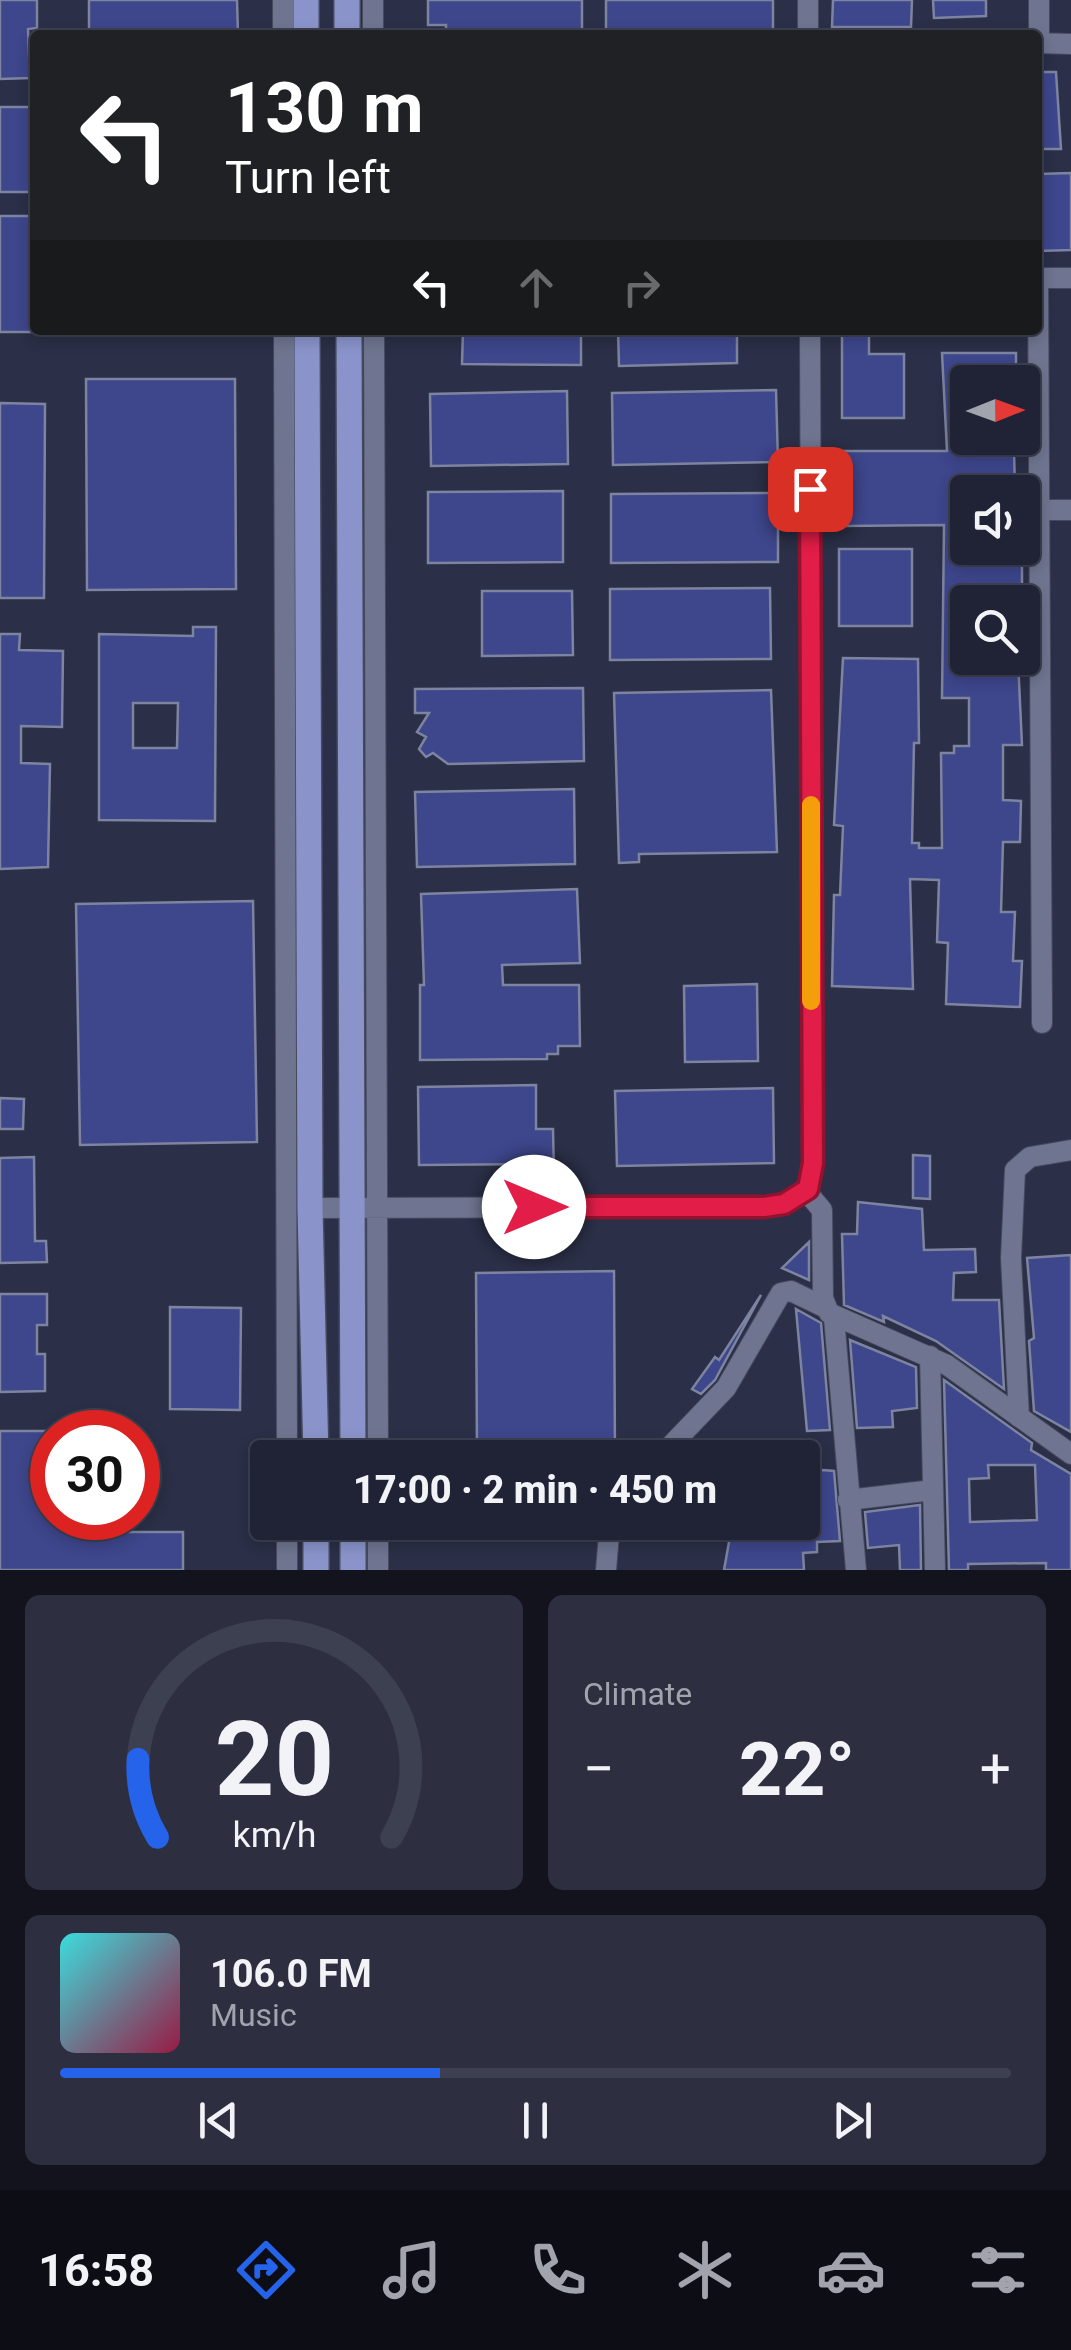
<!DOCTYPE html>
<meta charset="utf-8">
<style>
:root{--surface:#202335;--page:#2d2f41;--text:#f1f3f6;--muted:#a2a4ad;--line:#3d4050;--accent:#2563eb}
body{margin:0;font-family:Roboto,sans-serif;background:var(--page);color:var(--text);height:100vh;display:flex;flex-direction:column;font-size:38px;white-space:nowrap}
*{box-sizing:border-box;margin:0}
p{font-size:32px;color:var(--muted)}
.icon{flex:none;width:55px;height:55px;fill:none;stroke:currentColor;stroke-width:2;stroke-linecap:round;stroke-linejoin:round}
.map{position:relative;height:1570px;overflow:hidden}
.sheet{display:flex;flex-direction:column;gap:25px;padding:25px;background:#12131d;flex:1}
.sheet>*{flex:none}
.banner{position:absolute;left:30px;top:30px;width:1012px;height:305px;border-radius:10px;box-shadow:0 5px 15px #0003,0 0 0 2px var(--line);background:#202124;color:#fff;overflow:hidden}
.needle{width:65px;rotate:89deg}
.fabs{position:absolute;left:950px;top:365px;display:grid;gap:20px}
.fabs a{display:grid;place-items:center;width:90px;height:90px;border-radius:10px;background:var(--surface);box-shadow:0 5px 15px #0003,0 0 0 2px var(--line);font-size:50px}
.speed{position:absolute;left:30px;top:1410px;display:flex;gap:20px;font-size:50px;font-weight:700;text-align:center}
.speed>*{display:grid;place-content:center;width:130px;height:130px;border-radius:50%;background:var(--surface);box-shadow:0 5px 15px #0003,0 0 0 2px var(--line);line-height:1}
.speed .limit{border:15px solid #d22;background:#fff;color:#111}
.pin{position:absolute;display:grid;place-items:center;width:85px;height:85px;color:#fff;margin:-42px;border-radius:20px;box-shadow:0 5px 15px #0006}
.me{position:absolute;width:110px;margin:-55px;rotate:90deg;stroke-linejoin:round;filter:drop-shadow(0 0 8px #0008)}
.turn{display:flex;align-items:center;gap:35px;height:210px;padding:0 30px;font-size:45px}
.turn .icon{width:130px;height:130px;stroke-width:2.5}
.turn b{display:block;font-size:70px;line-height:85px}
.lanes{display:flex;align-items:center;height:95px;padding:0 30px;background:#0003;justify-content:center;gap:50px;direction:ltr}
.lanes .off{opacity:.35}
.big{font-size:75px;font-weight:800;line-height:1.1}
.sheet .widget{flex:1;display:flex;flex-direction:column;justify-content:center;gap:15px;min-width:0;padding:0 35px;border-radius:15px;background:var(--page)}
.sheet .dial{align-items:center;gap:0}
.dial svg{height:260px;overflow:visible;fill:none;stroke:var(--line);stroke-width:7;stroke-linecap:round;text-anchor:middle}
.dial text{fill:var(--text);stroke:none}
.song{display:flex;align-items:center;gap:30px}
.cover{width:120px;height:120px;border-radius:15px;background:linear-gradient(135deg,hsl(180 70% 55%),hsl(340 70% 35%))}
.played{height:10px;border-radius:5px;background:linear-gradient(90deg,var(--accent) 40%,var(--line) 40%)}
.keys{display:flex;justify-content:space-around;direction:ltr}
.heat{display:flex;justify-content:space-between;align-items:center;font-size:55px;direction:ltr}
.sheet .tiles{flex:1;display:grid;gap:25px;grid-template-columns:1fr 1fr}
.widget:last-child{grid-column:span 2}
.trip{position:absolute;left:250px;top:1440px;width:570px;height:100px;border-radius:10px;background:var(--surface);box-shadow:0 5px 15px #0003,0 0 0 2px var(--line);font-weight:800;line-height:100px;text-align:center}
.tab-bar{display:flex;height:160px;justify-content:space-around;align-items:center;background:#0d0e15;color:var(--muted)}
.tab-bar .icon{width:70px;height:70px}
.tab-bar .selected{color:var(--accent)}
.tab-bar b{font-size:45px;color:var(--text)}
.map>svg:first-child{display:block}
.building{fill:#3e468c;stroke:#7d84a0;stroke-width:2.5;fill-rule:evenodd}
.lines{fill:none;stroke-linecap:round;stroke-linejoin:round}
.minor-casing{stroke:#464a5e;stroke-width:22}
.major-casing{stroke:#464a5e;stroke-width:28}
.minor{stroke:#6f7590;stroke-width:20}
.major{stroke:#8a94ca;stroke-width:25}
.route-casing{stroke:#92132f;stroke-width:25}
.route{stroke:#e11d48;stroke-width:18}
.slow{stroke:#f59e0b;stroke-width:18}
</style>
<div class="map">
<svg width="1071" height="1570" viewBox="0 0 1071 1570">
<rect width="100%" height="100%" fill="#2b2f47"/>
<path class="building" d="M0,0h37v28l-9,1 2,49 -30,1z
M89,0h148l1,35h-149z
M428,0h154v35h-131l-5,-2v-8h-18z
M606,0h167v35h-167z
M833,0h79l-1,27h-79z
M933,0h53v16l-52,2z
M1038,72h18l5,77h-23z
M0,107h34l1,85h-35z
M1071,173v77l-33,1v-77z
M0,216h34l1,116h-35z
M463,330h118v35l-119,-1z
M618,330h119v33l-118,3z
M842,330h27v24h35v64h-62z
M942,353h74v29h-48v56h57v11h-11l1,43h-47v69h54v37l-54,-1v62l50,1 4,85h-19v55l18,1 -1,41h-17l-2,70h14l-2,49h9l-2,46 -74,-3 2,-61 -11,-1 2,-62 -29,-1 3,110 -81,-3 2,-91h6l3,-69 -9,-1 9,-167 75,1 1,84h-5l-2,100h7v5h23l-1,-95h13v-7h15v-48h-27l2,-173 -101,1 -1,-75h105z
M86,379h149l1,210 -149,1z
M776,390l2,72 -165,3 -1,-72z
M567,391l1,73 -137,2 -1,-72z
M0,403l45,1 -1,194h-44z
M563,491v71l-135,1v-71z
M778,493v69l-167,1v-69z
M839,549h73v77h-73z
M770,588l1,71 -161,1v-71z
M482,591h90l1,64 -91,1z
M193,627h23l-1,194 -116,-1v-186l94,2zM133,703h45l-1,45h-44z
M0,634h20l-1,16 44,1 -1,76 -41,-1v37l29,1 -2,103 -48,2z
M583,688l1,73 -136,3 -15,-11 -7,4 -7,-8 7,-12 -9,-5 12,-19h-14v-24z
M771,690l6,162 -138,2v8l-20,1 -5,-170z
M574,789l1,75 -158,3 -2,-75z
M577,889l3,74 -78,2 1,20h76l1,61h-22v8h-11v5l-127,1v-75h4l-3,-91z
M253,901l4,241 -177,3 -4,-241z
M757,984l1,77 -73,1 -1,-76z
M536,1085v44h17l1,45h-18v-10l-117,1 -1,-78z
M773,1088l1,75 -157,3 -2,-75z
M0,1098l24,1 -1,30h-23z
M913,1155l17,1v43l-17,-1z
M34,1157l1,84h11l1,21 -47,1v-105z
M858,1202l64,7 2,41 51,-1 1,23 -22,1 -1,27h46l5,89 -68,-48 -53,-25 1,6 -40,-17 -2,-71h15z
M809,1242v38l-27,-12z
M1071,1255v177l-37,-21 -5,-70 5,-3 -7,-80z
M614,1271l1,187h-138l-1,-185z
M0,1294h47v31h-10v29h8v37l-45,1z
M761,1295l-46,85 -14,14 -9,-5 23,-32 4,3z
M170,1307l71,1 -1,102 -70,-1z
M796,1309l25,14 9,107 -23,1z
M850,1340l66,27 1,41 -25,3 1,16 -36,1z
M944,1380l88,63 -1,7 40,24v96h-25v-7l-78,1v6h-19zM988,1465h47l2,55 -67,2 -1,-43 20,-1z
M0,1431h52v87h53v14h78v38h-183z
M823,1470l11,1 6,70 -23,1v10l-14,1 1,17h-80l7,-39 51,-2v-7h20v-17h11l-3,-34z
M920,1505l1,65h-21l-1,-25 -31,3 -3,-36z"/>
<g class="lines">
<g class="minor-casing">
<path id="minor" d="M283,0v35
M373,0v35
M808,0v35
M1039,0v43
M1038,43l33,1
M284,330l3,1128
M374,330l4,1128
M1041,510h30
M1042,1023l-4,-745h33
M806,1191l16,19 1,88 6,15 118,52 124,89
M310,1208l454,-1 20,-3 24,-15 5,-26 -3,-833
M834,1318l22,252
M930,1356l5,214
M1019,1417l-8,-159 4,-88 15,-13 41,-7
M659,1458l67,-70 55,-95 10,-2 33,16
M848,1500l85,-10
M287,1522v48
M378,1522v48
M606,1570l4,-48"/>
</g>
<g class="major-casing">
<path id="major" d="M306,0v35
M347,0v35
M307,330l3,878 6,250
M349,330l4,1128
M316,1522v48
M353,1522v48"/>
</g>
<use href="#minor" class="minor"/>
<use href="#major" class="major"/>
</g>
<g class="lines">
<g class="route-casing">
<path id="route" d="M534,1207h230l20,-3 24,-15 5,-26 -3,-674"/>
</g>
<use href="#route" class="route"/>
<path class="slow" d="M811,805v196"/>
</g>
</svg>
<div class="fabs">
<a><svg class="needle" viewBox="-14 -14 28 28"><path d="M0-13l5 13h-10z" fill="#e53935"/><path d="M0 13l5-13h-10z" fill="#a2a4ad"/></svg></a>
<a><svg class="icon" aria-label="sound" viewBox="0 0 24 24"><path d="M4 9h4l5-4v14l-5-4H4zM17 9q2 3 0 6"/></svg></a>
<a><svg class="icon" aria-label="search" viewBox="0 0 24 24"><circle cx="10" cy="10" r="6"/><path d="M15 15l6 6"/></svg></a>
</div>
<div class="speed"><div class="limit">30</div></div>
<div class="pin" style="left:810px;top:489px;background:#d93025"><svg class="icon" aria-label="arrive" viewBox="0 0 24 24"><path d="M6 21V4h12l-3 4 3 4H6"/></svg></div>
<svg class="me" style="left:534px;top:1207px" viewBox="-20 -20 40 40"><circle r="19" fill="#fff"/><path d="M0-13L10 11 0 6-10 11z" fill="#e11d48"/></svg>
<div class="trip">17:00 · 2 min · 450 m</div>
<div class="banner">
<div class="turn"><svg class="icon" aria-label="left" viewBox="0 0 24 24"><path d="M17 20v-9H6M10 6l-5 5 5 5"/></svg><div><b>130 m</b>Turn left</div></div>
<div class="lanes"><svg class="icon" aria-label="left" viewBox="0 0 24 24"><path d="M17 20v-9H6M10 6l-5 5 5 5"/></svg><svg class="icon off" aria-label="ahead" viewBox="0 0 24 24"><path d="M12 20V5M6 11l6-6 6 6"/></svg><svg class="icon off" aria-label="right" viewBox="0 0 24 24"><path d="M7 20v-9h11M14 6l5 5-5 5"/></svg></div>
</div>
</div>
<section class="sheet">
<div class="tiles">
<div class="widget dial"><svg viewBox="0 0 100 80">
<path d="M14 69A42 42 0 1 1 86 69"/>
<path d="M14 69A42 42 0 0 1 8 45" stroke="#2563eb"/>
<text x="50" y="56" font-size="32" font-weight="700">20</text>
<text x="50" y="72" font-size="11">km/h</text>
</svg></div>
<div class="widget"><p>Climate</p>
<div class="heat"><a>−</a><b class="big">22°</b><a>+</a></div>
</div>
<div class="widget">
<div class="song"><i class="cover"></i><div><b>106.0 FM</b><p>Music</p></div></div>
<div class="played"></div>
<div class="keys"><svg class="icon" aria-label="previous" viewBox="0 0 24 24"><path d="M18 5L8 12l10 7zM5 5v14"/></svg><svg class="icon" aria-label="pause" viewBox="0 0 24 24"><path d="M8 5v14M16 5v14"/></svg><svg class="icon" aria-label="next" viewBox="0 0 24 24"><path d="M6 5l10 7-10 7zM19 5v14"/></svg></div>
</div>
</div>
</section>
<nav class="tab-bar">
<b>16:58</b>
<svg class="icon selected" aria-label="directions" viewBox="0 0 24 24"><path d="M12 3l9 9-9 9-9-9zM9 14v-3h6M13 9l2 2-2 2"/></svg>
<svg class="icon" aria-label="music" viewBox="0 0 24 24"><path d="M9 18V5l10-2v13"/><circle cx="6" cy="18" r="3"/><circle cx="16" cy="16" r="3"/></svg>
<svg class="icon" aria-label="phone" viewBox="0 0 24 24"><path d="M5 4h4l2 5-3 2q2 4 5 5l2-3 5 2v4C11 20 4 13 5 4z"/></svg>
<svg class="icon" aria-label="climate" viewBox="0 0 24 24"><path d="M12 3v18M4 7l16 10M4 17L20 7"/></svg>
<svg class="icon" aria-label="car" viewBox="0 0 24 24"><path d="M5 17H2v-5l4-1 3-4h7l3 4 3 1v5h-3M9 17h6M6 11h13"/><circle cx="7" cy="17" r="2"/><circle cx="17" cy="17" r="2"/></svg>
<svg class="icon" aria-label="filters" viewBox="0 0 24 24"><path d="M4 7h16M4 17h16"/><circle cx="9" cy="7" r="2"/><circle cx="15" cy="17" r="2"/></svg>
</nav>
